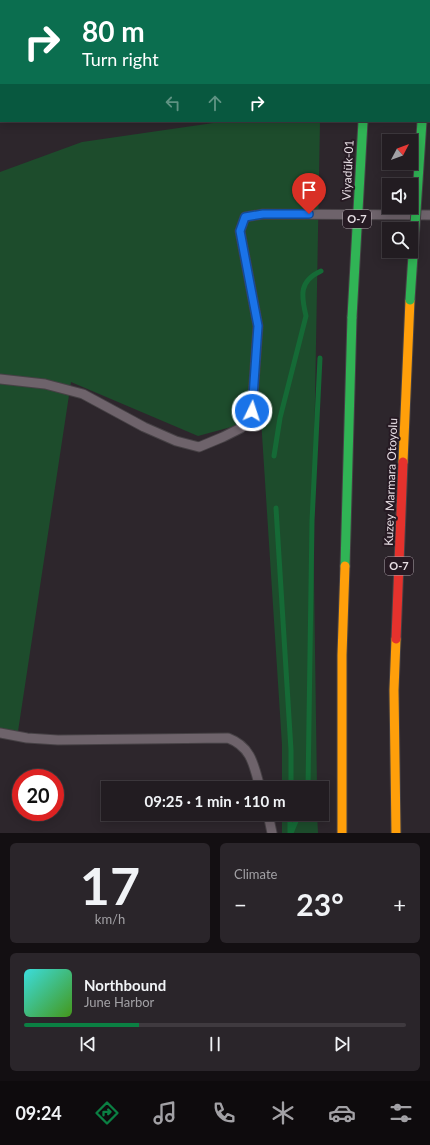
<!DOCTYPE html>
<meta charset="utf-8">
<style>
:root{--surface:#221c21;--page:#2a252a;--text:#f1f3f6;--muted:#a2a1a5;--line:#3f3a3f;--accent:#0b8043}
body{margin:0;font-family:Lato,sans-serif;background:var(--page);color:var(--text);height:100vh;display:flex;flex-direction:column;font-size:15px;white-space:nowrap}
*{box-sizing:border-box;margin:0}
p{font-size:13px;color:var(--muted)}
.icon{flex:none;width:22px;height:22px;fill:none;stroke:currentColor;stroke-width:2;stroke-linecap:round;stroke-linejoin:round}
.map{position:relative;height:833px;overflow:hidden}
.sheet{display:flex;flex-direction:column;gap:10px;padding:10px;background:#130f12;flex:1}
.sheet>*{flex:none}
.banner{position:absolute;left:0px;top:0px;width:430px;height:122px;box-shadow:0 2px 10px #0003,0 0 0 1px var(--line);background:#0b6e4f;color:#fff;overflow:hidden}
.needle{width:26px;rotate:49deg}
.controls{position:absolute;left:382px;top:134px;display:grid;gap:8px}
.controls a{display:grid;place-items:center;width:36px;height:36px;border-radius:0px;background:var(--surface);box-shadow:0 2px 10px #0003,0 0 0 1px var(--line);font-size:20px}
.speed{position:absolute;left:12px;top:769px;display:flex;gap:8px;font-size:20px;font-weight:700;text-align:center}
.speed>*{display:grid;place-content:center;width:52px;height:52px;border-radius:50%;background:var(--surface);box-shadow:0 2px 10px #0003,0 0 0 1px var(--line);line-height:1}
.speed .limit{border:6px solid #d22;background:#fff;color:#111}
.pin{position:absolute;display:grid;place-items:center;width:34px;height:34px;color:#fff;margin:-41px -17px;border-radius:50% 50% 50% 0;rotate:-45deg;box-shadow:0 0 4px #0007}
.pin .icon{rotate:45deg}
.me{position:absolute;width:44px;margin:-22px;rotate:4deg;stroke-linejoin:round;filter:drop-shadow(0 0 3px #0008)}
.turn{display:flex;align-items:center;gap:14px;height:84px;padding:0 16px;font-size:18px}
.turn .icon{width:52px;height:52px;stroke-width:2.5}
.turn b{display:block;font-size:28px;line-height:34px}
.lanes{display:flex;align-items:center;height:38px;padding:0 16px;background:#0003;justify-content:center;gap:20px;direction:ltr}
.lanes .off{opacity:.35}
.big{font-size:30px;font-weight:700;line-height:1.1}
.sheet .tile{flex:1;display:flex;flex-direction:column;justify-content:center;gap:6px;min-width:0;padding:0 14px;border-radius:6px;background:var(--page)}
.sheet .dial{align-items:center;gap:0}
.dial b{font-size:52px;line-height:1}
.song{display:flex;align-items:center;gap:12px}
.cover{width:48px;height:48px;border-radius:6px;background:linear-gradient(135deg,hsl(180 70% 55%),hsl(100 70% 35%))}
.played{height:4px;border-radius:2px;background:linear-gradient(90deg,var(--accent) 30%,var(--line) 30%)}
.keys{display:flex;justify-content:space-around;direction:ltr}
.heat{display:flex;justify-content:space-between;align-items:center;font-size:22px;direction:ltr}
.sheet .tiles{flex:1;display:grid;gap:10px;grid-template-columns:1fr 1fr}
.tile:last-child{grid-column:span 2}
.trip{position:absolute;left:101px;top:781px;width:228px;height:40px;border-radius:0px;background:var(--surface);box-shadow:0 2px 10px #0003,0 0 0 1px var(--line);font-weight:700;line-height:40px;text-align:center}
.tab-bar{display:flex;height:64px;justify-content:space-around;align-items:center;background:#0e0b0d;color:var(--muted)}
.tab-bar .icon{width:28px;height:28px}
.tab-bar .current{color:var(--accent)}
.tab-bar b{font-size:18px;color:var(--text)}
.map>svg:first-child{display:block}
.green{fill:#1d4c2c}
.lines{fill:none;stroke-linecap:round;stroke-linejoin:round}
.stream{stroke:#156a36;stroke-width:5}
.lane-casing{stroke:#464145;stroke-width:11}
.fast-casing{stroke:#464145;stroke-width:11}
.slow-casing{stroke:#464145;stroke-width:11}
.jam-casing{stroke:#464145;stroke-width:11}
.lane{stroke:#6e636b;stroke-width:9}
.fast{stroke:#30b455;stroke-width:9}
.slow{stroke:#ff9f0a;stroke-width:9}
.jam{stroke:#e5322d;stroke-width:9}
.fast-bridge-casing{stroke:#464145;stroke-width:11;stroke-linecap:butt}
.fast-bridge{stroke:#30b455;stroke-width:9}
.route-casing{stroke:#114b97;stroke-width:10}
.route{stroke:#1a73e8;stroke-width:7}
.labels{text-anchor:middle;stroke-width:4;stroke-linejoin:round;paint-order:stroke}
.shield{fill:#261a23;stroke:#ada3aa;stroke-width:1}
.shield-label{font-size:11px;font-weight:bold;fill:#e7dee4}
.street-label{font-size:12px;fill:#e7dee4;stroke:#261a23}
</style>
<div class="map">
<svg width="430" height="833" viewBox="0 0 430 833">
<rect width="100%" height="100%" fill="#2d262c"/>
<path class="green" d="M227,121h93l-7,389 4,278h-35v-43l-21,-326 -63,17 -127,-54 -54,356 -17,-4v-562l82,-30z
M282,814h35l1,19h-36z"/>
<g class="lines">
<path class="stream" d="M274,456l6,-38 26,-102c-5,-21 -7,-35 15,-45
M276,508l15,242v38
M308,788l4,-267 8,-163
M290,833v-19
M291,833l8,-19"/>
<g class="lane-casing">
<path id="lane" d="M8,1l3,-1
M0,5l1,-1
M0,379l45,5 38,10 61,33 32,14 23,6 24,-10 18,-9 11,-17 6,-85 -18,-95 5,-14 18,-3 167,1
M0,733l27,5 31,2 170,-2c24,9 26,28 32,50
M268,814l4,19"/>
</g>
<g class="fast-casing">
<path id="fast" d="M167,1l2,-1
M271,1l2,-1
M429,15l1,-12
M345,566l7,-249"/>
</g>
<g class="slow-casing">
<path id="slow" d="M0,113l1,-1
M403,462l7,-162
M342,833v-178l3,-89
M396,833l-2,-143 2,-51"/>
</g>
<g class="jam-casing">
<path id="jam" d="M373,0v1
M0,62h1
M396,639l7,-177"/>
</g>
<use href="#lane" class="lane"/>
<use href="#fast" class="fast"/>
<use href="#slow" class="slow"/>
<use href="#jam" class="jam"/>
<g class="fast-bridge-casing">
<path id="fast-bridge" d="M410,300l12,-179
M352,317l11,-196"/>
</g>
<use href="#fast-bridge" class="fast-bridge"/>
</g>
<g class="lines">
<g class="route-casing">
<path id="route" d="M252,411l6,-85 -18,-95 5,-14 18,-3h46"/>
</g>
<use href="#route" class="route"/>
</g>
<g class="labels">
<g class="shield">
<rect x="343" y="210" width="28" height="18" rx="3"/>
<rect x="385" y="557" width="28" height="18" rx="3"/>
</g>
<g class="shield-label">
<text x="357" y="223">O-7</text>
<text x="399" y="570">O-7</text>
</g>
<g class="street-label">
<text transform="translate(348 170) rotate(-87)" y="4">Viyadük-01</text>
<text transform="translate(391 482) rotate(-88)" y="4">Kuzey Marmara Otoyolu</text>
</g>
</g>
</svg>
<div class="controls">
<a><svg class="needle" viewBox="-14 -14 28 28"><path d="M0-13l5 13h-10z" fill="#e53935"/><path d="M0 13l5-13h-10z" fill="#a2a1a5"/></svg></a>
<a><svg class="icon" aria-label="sound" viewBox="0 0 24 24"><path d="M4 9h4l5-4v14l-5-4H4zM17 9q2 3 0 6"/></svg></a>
<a><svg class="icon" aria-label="search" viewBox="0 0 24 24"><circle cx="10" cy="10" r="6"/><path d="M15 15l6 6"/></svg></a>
</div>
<div class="speed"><div class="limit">20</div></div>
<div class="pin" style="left:309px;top:214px;background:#d93025"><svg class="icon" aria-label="arrive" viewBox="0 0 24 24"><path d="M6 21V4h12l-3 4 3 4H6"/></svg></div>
<svg class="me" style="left:252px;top:411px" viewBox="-20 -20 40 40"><circle r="17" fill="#1a73e8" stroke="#fff" stroke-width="3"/><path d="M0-11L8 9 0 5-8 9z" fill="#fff"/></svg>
<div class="trip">09:25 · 1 min · 110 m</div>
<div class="banner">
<div class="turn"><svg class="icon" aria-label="right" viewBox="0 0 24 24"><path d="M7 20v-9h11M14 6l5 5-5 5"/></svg><div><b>80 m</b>Turn right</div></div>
<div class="lanes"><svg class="icon off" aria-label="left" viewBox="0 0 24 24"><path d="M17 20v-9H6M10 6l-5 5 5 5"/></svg><svg class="icon off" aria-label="ahead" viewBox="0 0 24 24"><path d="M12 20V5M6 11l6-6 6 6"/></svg><svg class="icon" aria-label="right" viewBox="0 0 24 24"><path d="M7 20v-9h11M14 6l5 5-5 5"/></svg></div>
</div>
</div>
<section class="sheet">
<div class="tiles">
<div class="tile dial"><b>17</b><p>km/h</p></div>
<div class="tile"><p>Climate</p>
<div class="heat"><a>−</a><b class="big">23°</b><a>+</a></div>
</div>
<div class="tile">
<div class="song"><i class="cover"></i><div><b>Northbound</b><p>June Harbor</p></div></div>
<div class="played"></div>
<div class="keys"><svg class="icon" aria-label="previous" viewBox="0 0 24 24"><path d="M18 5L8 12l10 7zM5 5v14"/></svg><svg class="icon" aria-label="pause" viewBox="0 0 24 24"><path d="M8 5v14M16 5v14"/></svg><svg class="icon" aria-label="next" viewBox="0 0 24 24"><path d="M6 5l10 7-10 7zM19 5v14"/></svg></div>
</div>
</div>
</section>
<nav class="tab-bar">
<b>09:24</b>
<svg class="icon current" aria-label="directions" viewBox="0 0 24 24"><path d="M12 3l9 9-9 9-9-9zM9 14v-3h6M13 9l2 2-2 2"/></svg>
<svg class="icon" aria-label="music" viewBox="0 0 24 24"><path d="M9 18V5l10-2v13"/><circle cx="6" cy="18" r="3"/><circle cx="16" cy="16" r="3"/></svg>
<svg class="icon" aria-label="phone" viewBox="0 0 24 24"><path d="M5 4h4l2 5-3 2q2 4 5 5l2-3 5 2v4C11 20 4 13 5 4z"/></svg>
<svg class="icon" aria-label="climate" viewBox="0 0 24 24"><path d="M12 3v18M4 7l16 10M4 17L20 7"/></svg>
<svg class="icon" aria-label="car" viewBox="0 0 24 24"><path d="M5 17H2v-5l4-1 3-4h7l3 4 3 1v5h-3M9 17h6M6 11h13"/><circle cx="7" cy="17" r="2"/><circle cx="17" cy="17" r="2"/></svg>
<svg class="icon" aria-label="filters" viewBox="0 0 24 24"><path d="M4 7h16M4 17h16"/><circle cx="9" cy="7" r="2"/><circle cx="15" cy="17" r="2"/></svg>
</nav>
